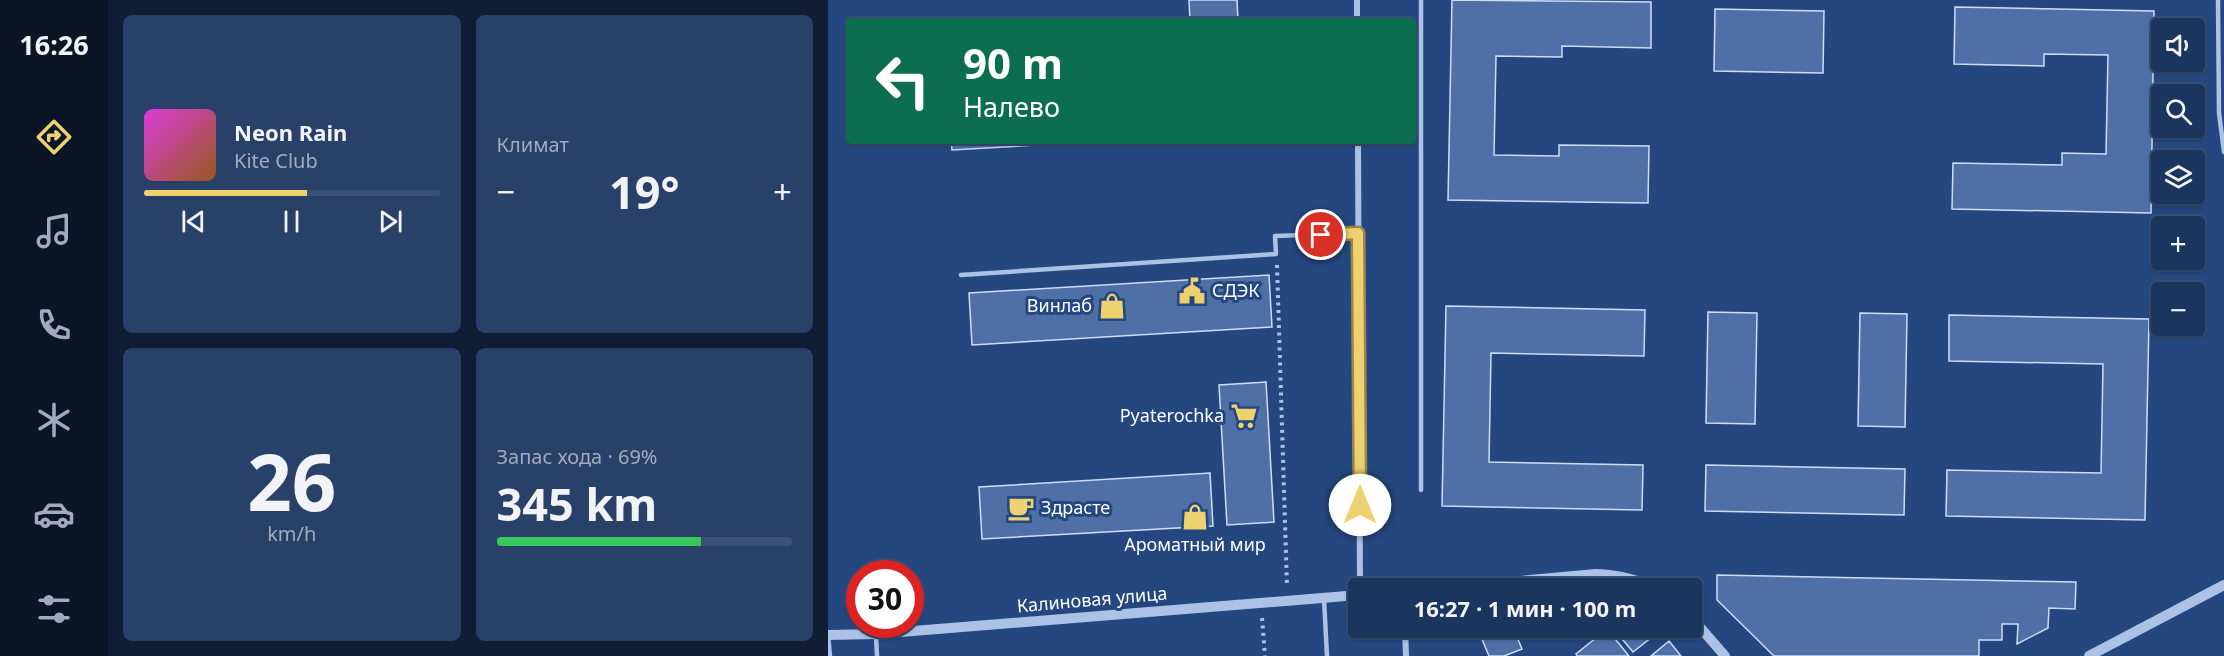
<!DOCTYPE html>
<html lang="ru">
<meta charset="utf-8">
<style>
:root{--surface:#1c355f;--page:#294068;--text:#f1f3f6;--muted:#a0abbd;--line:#3a5074;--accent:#efd270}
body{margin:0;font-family:"Noto Sans",sans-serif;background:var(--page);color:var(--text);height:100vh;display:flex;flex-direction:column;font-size:22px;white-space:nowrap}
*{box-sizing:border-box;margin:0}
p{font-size:20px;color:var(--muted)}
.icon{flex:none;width:33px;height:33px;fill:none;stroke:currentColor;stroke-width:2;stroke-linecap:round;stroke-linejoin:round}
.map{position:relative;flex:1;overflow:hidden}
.drawer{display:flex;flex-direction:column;gap:15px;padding:15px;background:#0f1d34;width:720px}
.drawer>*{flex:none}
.hud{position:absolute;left:18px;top:18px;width:570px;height:126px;border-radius:6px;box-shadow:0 2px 4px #0004,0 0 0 2px var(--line);background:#0b6e4f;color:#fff;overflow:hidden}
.controls{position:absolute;left:1323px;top:18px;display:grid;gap:12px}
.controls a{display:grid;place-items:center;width:54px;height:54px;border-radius:6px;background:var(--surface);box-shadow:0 2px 4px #0004,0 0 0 2px var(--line);font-size:30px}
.speed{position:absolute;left:18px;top:560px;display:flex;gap:12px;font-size:30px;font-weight:700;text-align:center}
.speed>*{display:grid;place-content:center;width:78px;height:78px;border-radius:50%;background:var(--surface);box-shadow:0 2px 4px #0004,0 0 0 2px var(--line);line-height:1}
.speed .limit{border:9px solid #d22;background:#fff;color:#111}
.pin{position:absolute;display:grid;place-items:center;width:51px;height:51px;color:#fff;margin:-26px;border:3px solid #fff;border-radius:50%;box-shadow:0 2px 6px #0007}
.me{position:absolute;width:66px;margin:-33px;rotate:0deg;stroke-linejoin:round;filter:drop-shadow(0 0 4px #0008)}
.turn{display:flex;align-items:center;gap:21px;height:126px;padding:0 18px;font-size:27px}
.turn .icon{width:78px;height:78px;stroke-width:2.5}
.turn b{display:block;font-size:42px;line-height:51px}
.big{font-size:45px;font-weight:700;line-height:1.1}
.drawer .tile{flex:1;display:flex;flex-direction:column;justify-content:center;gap:9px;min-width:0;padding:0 21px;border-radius:9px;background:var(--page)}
.drawer .dial{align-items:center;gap:0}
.dial b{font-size:78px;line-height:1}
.song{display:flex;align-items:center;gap:18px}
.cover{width:72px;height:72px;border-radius:9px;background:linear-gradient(135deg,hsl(300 70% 55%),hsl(30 70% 35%))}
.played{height:6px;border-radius:3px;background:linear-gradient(90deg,var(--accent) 55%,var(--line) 55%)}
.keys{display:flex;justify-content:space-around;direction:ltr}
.heat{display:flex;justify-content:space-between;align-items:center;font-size:33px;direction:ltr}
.charge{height:9px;border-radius:4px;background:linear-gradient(90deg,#34c759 69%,var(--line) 0)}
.drawer .tiles{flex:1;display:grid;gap:15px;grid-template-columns:repeat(2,1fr)}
.trip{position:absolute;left:520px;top:578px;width:354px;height:60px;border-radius:6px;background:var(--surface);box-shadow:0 2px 4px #0004,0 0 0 2px var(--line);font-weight:700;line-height:60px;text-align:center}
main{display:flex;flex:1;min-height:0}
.menu{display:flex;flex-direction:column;width:108px;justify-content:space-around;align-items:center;background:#0b1526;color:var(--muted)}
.menu .icon{width:42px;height:42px}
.menu .active{color:var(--accent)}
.menu b{font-size:27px;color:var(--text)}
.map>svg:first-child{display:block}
.building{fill:#4e70a7;stroke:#ceddf5;stroke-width:1.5}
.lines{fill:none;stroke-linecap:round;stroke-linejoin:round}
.path{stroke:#abc2e6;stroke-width:4;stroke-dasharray:3 4.5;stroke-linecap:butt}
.service{stroke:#abc2e6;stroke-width:4.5}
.minor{stroke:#abc2e6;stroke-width:6}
.tertiary{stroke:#abc2e6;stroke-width:10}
.route-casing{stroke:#9b8849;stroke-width:15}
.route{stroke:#efd270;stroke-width:10}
.labels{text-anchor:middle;stroke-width:6;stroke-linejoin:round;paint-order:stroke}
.poi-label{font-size:18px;fill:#fff;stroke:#25477f;text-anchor:start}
.street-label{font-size:18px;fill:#fff;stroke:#25477f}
</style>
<main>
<nav class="menu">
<b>16:26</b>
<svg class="icon active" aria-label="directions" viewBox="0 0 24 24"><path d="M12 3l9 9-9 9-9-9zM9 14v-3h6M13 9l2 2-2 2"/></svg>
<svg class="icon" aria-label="music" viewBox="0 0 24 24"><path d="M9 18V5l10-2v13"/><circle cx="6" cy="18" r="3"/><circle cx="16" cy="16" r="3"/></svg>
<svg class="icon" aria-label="phone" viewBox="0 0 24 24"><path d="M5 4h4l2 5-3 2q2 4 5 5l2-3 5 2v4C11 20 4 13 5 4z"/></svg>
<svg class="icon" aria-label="climate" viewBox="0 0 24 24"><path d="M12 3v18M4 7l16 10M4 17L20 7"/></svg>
<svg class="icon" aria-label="car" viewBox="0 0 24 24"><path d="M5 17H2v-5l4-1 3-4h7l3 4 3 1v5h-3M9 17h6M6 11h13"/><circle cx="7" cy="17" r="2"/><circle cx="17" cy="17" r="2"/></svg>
<svg class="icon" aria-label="filters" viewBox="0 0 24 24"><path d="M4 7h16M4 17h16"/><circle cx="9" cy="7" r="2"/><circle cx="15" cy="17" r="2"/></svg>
</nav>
<section class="drawer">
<div class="tiles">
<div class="tile">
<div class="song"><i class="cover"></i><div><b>Neon Rain</b><p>Kite Club</p></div></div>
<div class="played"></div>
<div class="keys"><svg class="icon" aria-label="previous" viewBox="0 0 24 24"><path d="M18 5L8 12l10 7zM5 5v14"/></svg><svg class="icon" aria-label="pause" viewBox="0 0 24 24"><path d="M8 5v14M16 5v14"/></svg><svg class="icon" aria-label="next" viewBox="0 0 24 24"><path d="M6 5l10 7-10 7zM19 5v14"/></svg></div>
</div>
<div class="tile"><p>Климат</p>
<div class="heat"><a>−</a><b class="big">19°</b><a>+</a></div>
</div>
<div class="tile dial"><b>26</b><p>km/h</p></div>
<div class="tile"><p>Запас хода · 69%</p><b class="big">345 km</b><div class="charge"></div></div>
</div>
</section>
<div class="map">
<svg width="1396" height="656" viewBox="0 0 1396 656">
<rect width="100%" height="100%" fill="#25477f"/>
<path class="building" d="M361,0h48l1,21h-48z
M624,0l199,2v46l-89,-2v11l-66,-1 -2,99 65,1v-11l90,1 -1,57 -200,-3z
M1127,7l199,4 -3,202 -199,-4 1,-46 109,2v-12l44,1 2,-99 -64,-1v12l-90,-2z
M887,9l109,2 -1,62 -109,-2z
M123,141h155l-154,9z
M441,275l3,52 -300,18 -3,-52z
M618,306l199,4 -1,46 -153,-3 -2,109 154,3 -1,45 -200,-4z
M880,312l49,1 -2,111 -49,-1z
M1032,313l47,1 -2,113 -47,-1z
M1121,315l200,4 -4,201 -199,-4 1,-46 154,3 2,-109 -154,-3z
M438,382l8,140 -47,3 -8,-140z
M878,465l199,4 -1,46 -199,-4z
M382,473l3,53 -231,13 -3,-52z
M889,575l359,7 -1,27 -26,-1 -1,20 -31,16 1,-20h-16v16h-23v15l-2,1h-203l-57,-56z
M657,627h28l9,22 -18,7h-15l-11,-26z
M784,627h41l4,6 -24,19z
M779,629l22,27h-52l-1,-2z
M841,641l12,15h-30z"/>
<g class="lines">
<path class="path" d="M449,265l10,322
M434,618l3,38"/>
<path class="service" d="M593,0v490
M1390,0l1,113 5,39
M133,275l315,-21 -1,-18 83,-3
M496,599l3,57
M0,635l2,21
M48,635l1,21"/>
<path class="minor" d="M529,0v21
M530,141l2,447
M577,627l1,29"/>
<path class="tertiary" d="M615,588l153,-14c21,1 39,4 58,14
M864,618l33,38
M0,635l48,-1 483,-39
M1261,656l135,-71"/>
</g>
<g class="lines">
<g class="route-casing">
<path id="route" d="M493,235l37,-2 2,272"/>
</g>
<use href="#route" class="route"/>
</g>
<defs>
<g id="civic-bare" transform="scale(2.07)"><path d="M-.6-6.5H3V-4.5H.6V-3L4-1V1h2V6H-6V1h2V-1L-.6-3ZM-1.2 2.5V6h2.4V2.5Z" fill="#efd270" stroke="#25477f" stroke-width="2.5" paint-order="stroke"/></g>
<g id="shop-bare" transform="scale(2.07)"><path d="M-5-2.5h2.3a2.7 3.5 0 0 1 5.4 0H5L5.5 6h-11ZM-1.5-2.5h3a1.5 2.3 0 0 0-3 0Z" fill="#efd270" stroke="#25477f" stroke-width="2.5" paint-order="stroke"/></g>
<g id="supermarket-bare" transform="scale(2.07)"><path d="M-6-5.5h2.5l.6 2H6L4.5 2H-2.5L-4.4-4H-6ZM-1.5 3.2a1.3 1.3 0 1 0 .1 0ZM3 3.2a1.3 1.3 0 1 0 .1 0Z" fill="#efd270" stroke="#25477f" stroke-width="2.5" paint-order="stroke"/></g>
<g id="cafe-bare" transform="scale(2.07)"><path d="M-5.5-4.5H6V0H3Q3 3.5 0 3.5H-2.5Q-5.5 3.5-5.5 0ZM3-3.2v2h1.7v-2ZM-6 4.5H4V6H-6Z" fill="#efd270" stroke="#25477f" stroke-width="2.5" paint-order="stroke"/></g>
</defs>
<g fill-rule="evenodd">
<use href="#civic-bare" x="364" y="291"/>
<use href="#shop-bare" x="284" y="306"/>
<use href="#supermarket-bare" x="416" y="416"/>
<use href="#cafe-bare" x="193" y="508"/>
<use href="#shop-bare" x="367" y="517"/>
</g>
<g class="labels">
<g class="poi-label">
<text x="384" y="297">СДЭК</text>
<text x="264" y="312" text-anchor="end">Винлаб</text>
<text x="396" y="422" text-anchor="end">Pyaterochka</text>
<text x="213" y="514">Здрасте</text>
<text x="367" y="551" text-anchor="middle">Ароматный мир</text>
</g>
<g class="street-label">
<text transform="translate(264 600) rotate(-5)" y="6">Калиновая улица</text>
</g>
</g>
</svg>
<div class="controls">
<a><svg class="icon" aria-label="sound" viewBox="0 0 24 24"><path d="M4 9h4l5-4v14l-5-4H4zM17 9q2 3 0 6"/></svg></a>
<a><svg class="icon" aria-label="search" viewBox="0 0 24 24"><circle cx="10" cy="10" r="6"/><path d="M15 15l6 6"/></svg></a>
<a><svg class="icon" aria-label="layers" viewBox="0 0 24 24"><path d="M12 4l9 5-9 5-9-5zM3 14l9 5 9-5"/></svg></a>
<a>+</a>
<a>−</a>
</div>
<div class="speed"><div class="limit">30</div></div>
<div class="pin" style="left:493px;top:235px;background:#d93025"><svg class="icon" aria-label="arrive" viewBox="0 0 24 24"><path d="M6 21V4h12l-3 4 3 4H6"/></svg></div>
<svg class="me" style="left:532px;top:505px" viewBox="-20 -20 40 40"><circle r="19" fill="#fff"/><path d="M0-13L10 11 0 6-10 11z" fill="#efd270"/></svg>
<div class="trip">16:27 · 1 мин · 100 m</div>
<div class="hud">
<div class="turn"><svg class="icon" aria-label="left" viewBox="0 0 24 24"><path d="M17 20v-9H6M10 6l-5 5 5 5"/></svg><div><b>90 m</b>Налево</div></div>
</div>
</div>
</main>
